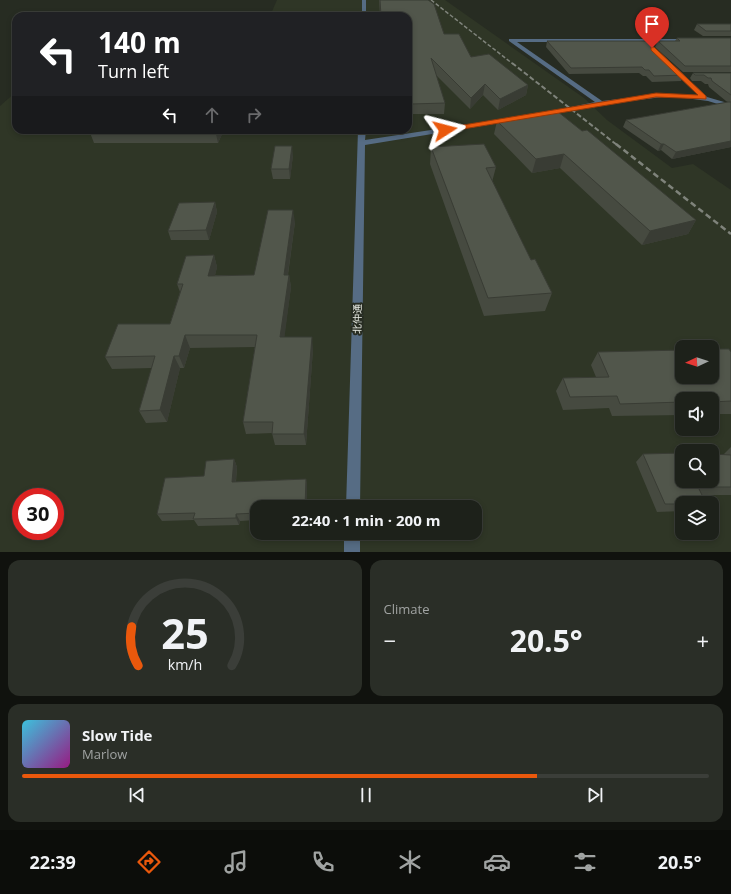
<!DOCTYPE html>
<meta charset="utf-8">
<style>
:root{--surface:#1d211a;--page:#2a2e27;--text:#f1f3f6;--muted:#a0a3a2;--line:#3b3e39;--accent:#ea580c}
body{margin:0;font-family:"Open Sans","Noto Sans JP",sans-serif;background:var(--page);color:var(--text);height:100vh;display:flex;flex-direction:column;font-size:15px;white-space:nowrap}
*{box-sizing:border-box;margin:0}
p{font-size:13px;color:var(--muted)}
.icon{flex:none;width:22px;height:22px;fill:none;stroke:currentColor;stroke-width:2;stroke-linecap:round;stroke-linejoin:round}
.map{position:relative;height:552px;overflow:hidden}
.details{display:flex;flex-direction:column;gap:8px;padding:8px;background:#10120e;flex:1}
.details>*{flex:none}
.top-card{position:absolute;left:12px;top:12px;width:400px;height:122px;border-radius:12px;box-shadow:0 2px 6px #0003,0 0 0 1px var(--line);background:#202124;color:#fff;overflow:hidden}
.needle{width:26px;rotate:266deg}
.controls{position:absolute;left:675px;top:340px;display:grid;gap:8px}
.controls a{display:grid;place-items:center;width:44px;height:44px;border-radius:8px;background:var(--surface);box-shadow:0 2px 6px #0003,0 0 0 1px var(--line);font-size:20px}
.speed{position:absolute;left:12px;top:488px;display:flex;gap:8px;font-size:20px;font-weight:700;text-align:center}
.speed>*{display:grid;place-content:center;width:52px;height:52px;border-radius:50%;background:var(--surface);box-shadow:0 2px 6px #0003,0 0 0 1px var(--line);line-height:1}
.speed .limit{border:6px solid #d22;background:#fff;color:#111}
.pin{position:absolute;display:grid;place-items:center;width:34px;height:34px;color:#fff;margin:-41px -17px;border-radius:50% 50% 50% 0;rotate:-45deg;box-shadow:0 0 4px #0007}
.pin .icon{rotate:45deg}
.me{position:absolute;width:44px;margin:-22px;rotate:81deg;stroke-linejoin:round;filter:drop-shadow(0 0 3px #0008)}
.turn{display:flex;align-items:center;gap:14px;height:84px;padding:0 20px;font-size:18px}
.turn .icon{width:52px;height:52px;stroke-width:2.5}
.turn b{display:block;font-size:28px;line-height:34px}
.lanes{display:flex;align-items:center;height:38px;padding:0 20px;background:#0003;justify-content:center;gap:20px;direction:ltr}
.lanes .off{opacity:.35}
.big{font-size:30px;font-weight:700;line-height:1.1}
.details .card{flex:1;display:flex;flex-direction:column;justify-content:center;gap:6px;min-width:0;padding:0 14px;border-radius:12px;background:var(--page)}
.details .dial{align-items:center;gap:0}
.dial svg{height:104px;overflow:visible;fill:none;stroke:var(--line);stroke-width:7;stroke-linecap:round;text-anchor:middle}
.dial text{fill:var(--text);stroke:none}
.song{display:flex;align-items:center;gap:12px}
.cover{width:48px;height:48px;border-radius:6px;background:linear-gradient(135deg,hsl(190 70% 55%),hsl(310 70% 35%))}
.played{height:4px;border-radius:2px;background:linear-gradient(90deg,var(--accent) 75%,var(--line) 75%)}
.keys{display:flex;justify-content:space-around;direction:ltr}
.heat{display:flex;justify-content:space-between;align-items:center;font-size:22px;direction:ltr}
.details .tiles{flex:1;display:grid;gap:8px;grid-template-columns:1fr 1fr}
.card:last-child{grid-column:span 2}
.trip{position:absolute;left:250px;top:500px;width:232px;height:40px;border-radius:12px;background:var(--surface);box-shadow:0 2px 6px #0003,0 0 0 1px var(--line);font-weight:700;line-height:40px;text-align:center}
.dock{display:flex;height:64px;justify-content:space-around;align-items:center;background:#0c0d0a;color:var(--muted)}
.dock .icon{width:28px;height:28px}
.dock .selected{color:var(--accent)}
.dock b{font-size:18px;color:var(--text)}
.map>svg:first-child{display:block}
.built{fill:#2f3626;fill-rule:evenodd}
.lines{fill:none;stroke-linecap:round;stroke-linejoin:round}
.minor{fill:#566c84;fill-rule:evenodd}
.rail-far2{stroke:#7f837b;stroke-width:1.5;stroke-dasharray:4 2;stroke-linecap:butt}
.rail-far1{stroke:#7f837b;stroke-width:2;stroke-dasharray:5 2.5;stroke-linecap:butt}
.rail{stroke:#7f837b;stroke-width:2.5;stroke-dasharray:6 3.5;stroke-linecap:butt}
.wall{fill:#464a40}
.shaded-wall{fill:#393c34}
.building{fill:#51564b;stroke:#393c34}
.route{fill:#ea580c;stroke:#983908}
.labels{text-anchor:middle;stroke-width:4;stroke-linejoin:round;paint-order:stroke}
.street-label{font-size:10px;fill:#e9ece5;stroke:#272c22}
</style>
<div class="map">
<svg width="731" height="552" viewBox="0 0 731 552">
<rect width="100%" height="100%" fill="#272c22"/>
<path class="built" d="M277,0h168l139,98 23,22 65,48 21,-4 38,26v362h-731v-446l16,-14v38h392v-114h-138zM682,347h30v30h-30zM682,399h30v30h-30zM682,451h30v30h-30zM21,497h34v34h-34zM682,503h30v30h-30zM257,507h218v26h-218z"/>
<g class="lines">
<path class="minor" d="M362,0h4v16h-4z
M509,39h182l1,1 -3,2h-172l85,59 60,-7 37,2 -27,-27v-2l2,-1 33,31 24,7v4l-23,-7 -23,-3 -23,-1 -47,6 -72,12v-2l52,-11 -86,-61z
M510,118l2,1v2l-147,24 -5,362h-14l12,-377h8l-1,10z
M344,533h16v19h-16z"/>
<path class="rail-far2" d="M431,0l82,64"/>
<path class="rail-far1" d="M512,63l105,82"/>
<path class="rail" d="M616,144l115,90"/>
</g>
<path class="wall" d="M379,0h49l16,34 27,23 57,28 -2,10 -28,15 -15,-15 -13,14 -35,-35 10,29 -1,11h-33l-3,-13v-85h-28z
M697,24h34v12h-28l-9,-6z
M677,38h54v34h-48l-28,-25 3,-6h17z
M547,41l137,34 -3,6 -29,1 -6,-6h-3l-4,-3 -70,1 -23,-27z
M693,73h38v74l-59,12 -11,-9 -3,1 -35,-24 3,-7 102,-18 -2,-1 -17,-14 -1,-3h-3l-4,-3h-9l-2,-3z
M497,121l85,10 114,89 -8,14 -46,11 -82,-77 -28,5 -38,-39z
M89,130h135l-6,13h-124z
M431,147l65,20 -4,15 39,78 21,33 -7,18 -61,5 -54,-152z
M293,155l-3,24h-17l-2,-10z
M215,202l2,10 -8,28h-38l-3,-9z
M295,222l-7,53h1l2,12 -7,50 29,12 -7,96h-31l-3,-12 -26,1 -3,-12 12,-75 -65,1 -6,20h-4l-13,54 -21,1 -7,-12 13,-43 -40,1 -7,-12 65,-33 10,-32 -3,-8 37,-29 3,12 -2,8h39z
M598,352h133v62h-19v-15h-30v16l-70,1 -3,-8 -46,2 -7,-19 7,-13 33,-1 -5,-12z
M731,447v48h-29l-20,8v8l-25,1 -21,-50 7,-8 39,27 41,-26z
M234,459l3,8 -1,15 70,-3 1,7v21h-50v13l-17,1 -1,4 -41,1 -4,-6 -32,1 -5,-7 47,-38z"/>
<path class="shaded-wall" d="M485,84l-2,11 -13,14 1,-11z
M528,85l-2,10 -28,15 2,-11z
M215,130h9l-6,13z
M731,141v6l-59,12 4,-7z
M661,144h3l-3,6 -3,1z
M292,146l1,9 -3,24 -1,-10z
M564,154l-4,14 -28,5 4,-14z
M215,202l2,10 -8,28 -3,-10z
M293,210l2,12 -9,65 -2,-12z
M696,220l-8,14 -46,11 8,-14z
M214,255l3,12 -5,21 -4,-12z
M289,275l2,12 -8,62 -3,-12z
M185,335l5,13 -6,20 -5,-12z
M312,337l1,12 -7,96 -2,-11z
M174,356l6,12 -13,54 -7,-12z
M234,459l3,8 -2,22 -3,-7z
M306,479l1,7v21h-2z
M236,514l4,7 -1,4 -3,-7z"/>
<path class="building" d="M380,0h48l6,4 10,30h15l12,23 18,-3 39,31 -28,14 -15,-15 -14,14 -40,-40 14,45 -34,1 -3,-17v-71h-27z
M697,24h34v7h-25z
M677,38h54v28h-46l-27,-25h22z
M547,41h100l37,34 -30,1 -5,-6h-4l-3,-3 -71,1z
M693,73h38v22l-19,-14 -1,-3h-3l-4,-3h-9z
M728,102h3v39l-55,11 -12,-8h-3l-35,-24z
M557,111l25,20 5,-1 109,90 -46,11 -86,-77 -28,5 -39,-38z
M484,144l12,23 -10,1 45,92 4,-1 17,34 -64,5 -57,-151z
M275,146h17l-3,23h-18z
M215,202l-9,28 -38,1 11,-28z
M268,210h25l-9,65h5l-9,62h32l-8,97h-32l1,-12h-30l14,-87h-72l-6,21h-5l-14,54 -21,1 16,-55 -50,1 13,-33h52l13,-40h-6l9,-28 28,-1 -6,21 46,-1z
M712,349h17l2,3v49l-19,1v-3h-30v3l-62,2 -3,-8 -47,1 -7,-19 46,-1 -11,-25 84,-2v27h30z
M682,453v28h30v-27l19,1v32h-33l8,16h-24v1h-17l-22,-50z
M234,459l-2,23 74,-3 -1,28h-48v6l-21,1v4l-43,1 2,-6 -38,1 8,-36 39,-2 2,-15z"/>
<path class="route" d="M651,47h3l52,49v3l-50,-2 -211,35 -3,-2 3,-2 211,-35 42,2 -47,-45z"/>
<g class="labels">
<g class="street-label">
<text transform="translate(357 319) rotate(-89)" y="4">北仲通</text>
</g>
</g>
</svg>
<div class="controls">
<a><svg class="needle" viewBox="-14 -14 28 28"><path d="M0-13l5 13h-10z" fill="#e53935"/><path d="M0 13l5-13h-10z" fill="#a0a3a2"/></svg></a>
<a><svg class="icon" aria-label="sound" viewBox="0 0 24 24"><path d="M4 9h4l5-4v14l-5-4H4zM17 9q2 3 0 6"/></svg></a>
<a><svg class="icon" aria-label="search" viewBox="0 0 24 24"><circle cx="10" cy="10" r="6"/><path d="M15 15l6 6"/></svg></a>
<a><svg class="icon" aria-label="layers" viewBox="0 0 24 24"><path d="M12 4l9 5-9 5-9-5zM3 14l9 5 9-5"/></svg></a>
</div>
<div class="speed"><div class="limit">30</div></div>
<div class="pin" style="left:652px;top:48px;background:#d93025"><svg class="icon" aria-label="arrive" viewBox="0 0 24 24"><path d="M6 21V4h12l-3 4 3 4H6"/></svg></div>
<svg class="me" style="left:445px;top:130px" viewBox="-20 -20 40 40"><path d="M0-17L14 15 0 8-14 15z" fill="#ea580c" stroke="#fff" stroke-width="4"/></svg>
<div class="trip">22:40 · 1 min · 200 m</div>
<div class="top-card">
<div class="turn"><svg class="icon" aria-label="left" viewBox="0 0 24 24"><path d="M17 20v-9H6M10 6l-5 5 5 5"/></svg><div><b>140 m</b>Turn left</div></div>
<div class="lanes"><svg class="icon" aria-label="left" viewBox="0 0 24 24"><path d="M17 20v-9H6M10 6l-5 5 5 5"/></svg><svg class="icon off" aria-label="ahead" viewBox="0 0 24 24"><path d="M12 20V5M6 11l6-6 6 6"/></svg><svg class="icon off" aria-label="right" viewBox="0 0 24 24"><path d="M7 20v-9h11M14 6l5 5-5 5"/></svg></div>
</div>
</div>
<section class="details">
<div class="tiles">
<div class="card dial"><svg viewBox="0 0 100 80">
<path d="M14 69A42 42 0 1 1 86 69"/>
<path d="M14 69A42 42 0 0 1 9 39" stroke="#ea580c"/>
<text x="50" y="56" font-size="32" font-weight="700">25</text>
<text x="50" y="72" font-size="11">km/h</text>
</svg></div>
<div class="card"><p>Climate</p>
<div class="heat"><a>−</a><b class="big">20.5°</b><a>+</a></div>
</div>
<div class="card">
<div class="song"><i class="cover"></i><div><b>Slow Tide</b><p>Marlow</p></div></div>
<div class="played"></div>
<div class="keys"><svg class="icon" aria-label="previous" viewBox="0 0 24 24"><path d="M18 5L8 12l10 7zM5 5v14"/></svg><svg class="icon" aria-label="pause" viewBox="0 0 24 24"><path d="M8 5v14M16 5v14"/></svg><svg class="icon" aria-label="next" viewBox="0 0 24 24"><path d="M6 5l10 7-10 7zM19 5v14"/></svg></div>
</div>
</div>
</section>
<nav class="dock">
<b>22:39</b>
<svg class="icon selected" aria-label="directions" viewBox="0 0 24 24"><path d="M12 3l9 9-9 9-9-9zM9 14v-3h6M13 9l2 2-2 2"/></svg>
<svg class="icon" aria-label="music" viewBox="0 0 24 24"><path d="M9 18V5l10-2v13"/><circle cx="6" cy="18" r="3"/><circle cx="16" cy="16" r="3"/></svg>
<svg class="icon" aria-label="phone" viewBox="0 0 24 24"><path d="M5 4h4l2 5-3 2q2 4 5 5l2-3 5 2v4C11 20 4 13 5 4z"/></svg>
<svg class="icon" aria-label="climate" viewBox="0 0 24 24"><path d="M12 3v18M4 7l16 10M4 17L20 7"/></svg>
<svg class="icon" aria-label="car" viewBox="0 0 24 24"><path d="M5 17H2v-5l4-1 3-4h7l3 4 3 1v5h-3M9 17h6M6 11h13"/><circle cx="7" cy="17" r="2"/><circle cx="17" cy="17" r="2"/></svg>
<svg class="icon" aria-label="filters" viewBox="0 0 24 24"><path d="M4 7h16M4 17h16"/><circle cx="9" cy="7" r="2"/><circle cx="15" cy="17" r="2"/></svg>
<b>20.5°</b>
</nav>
